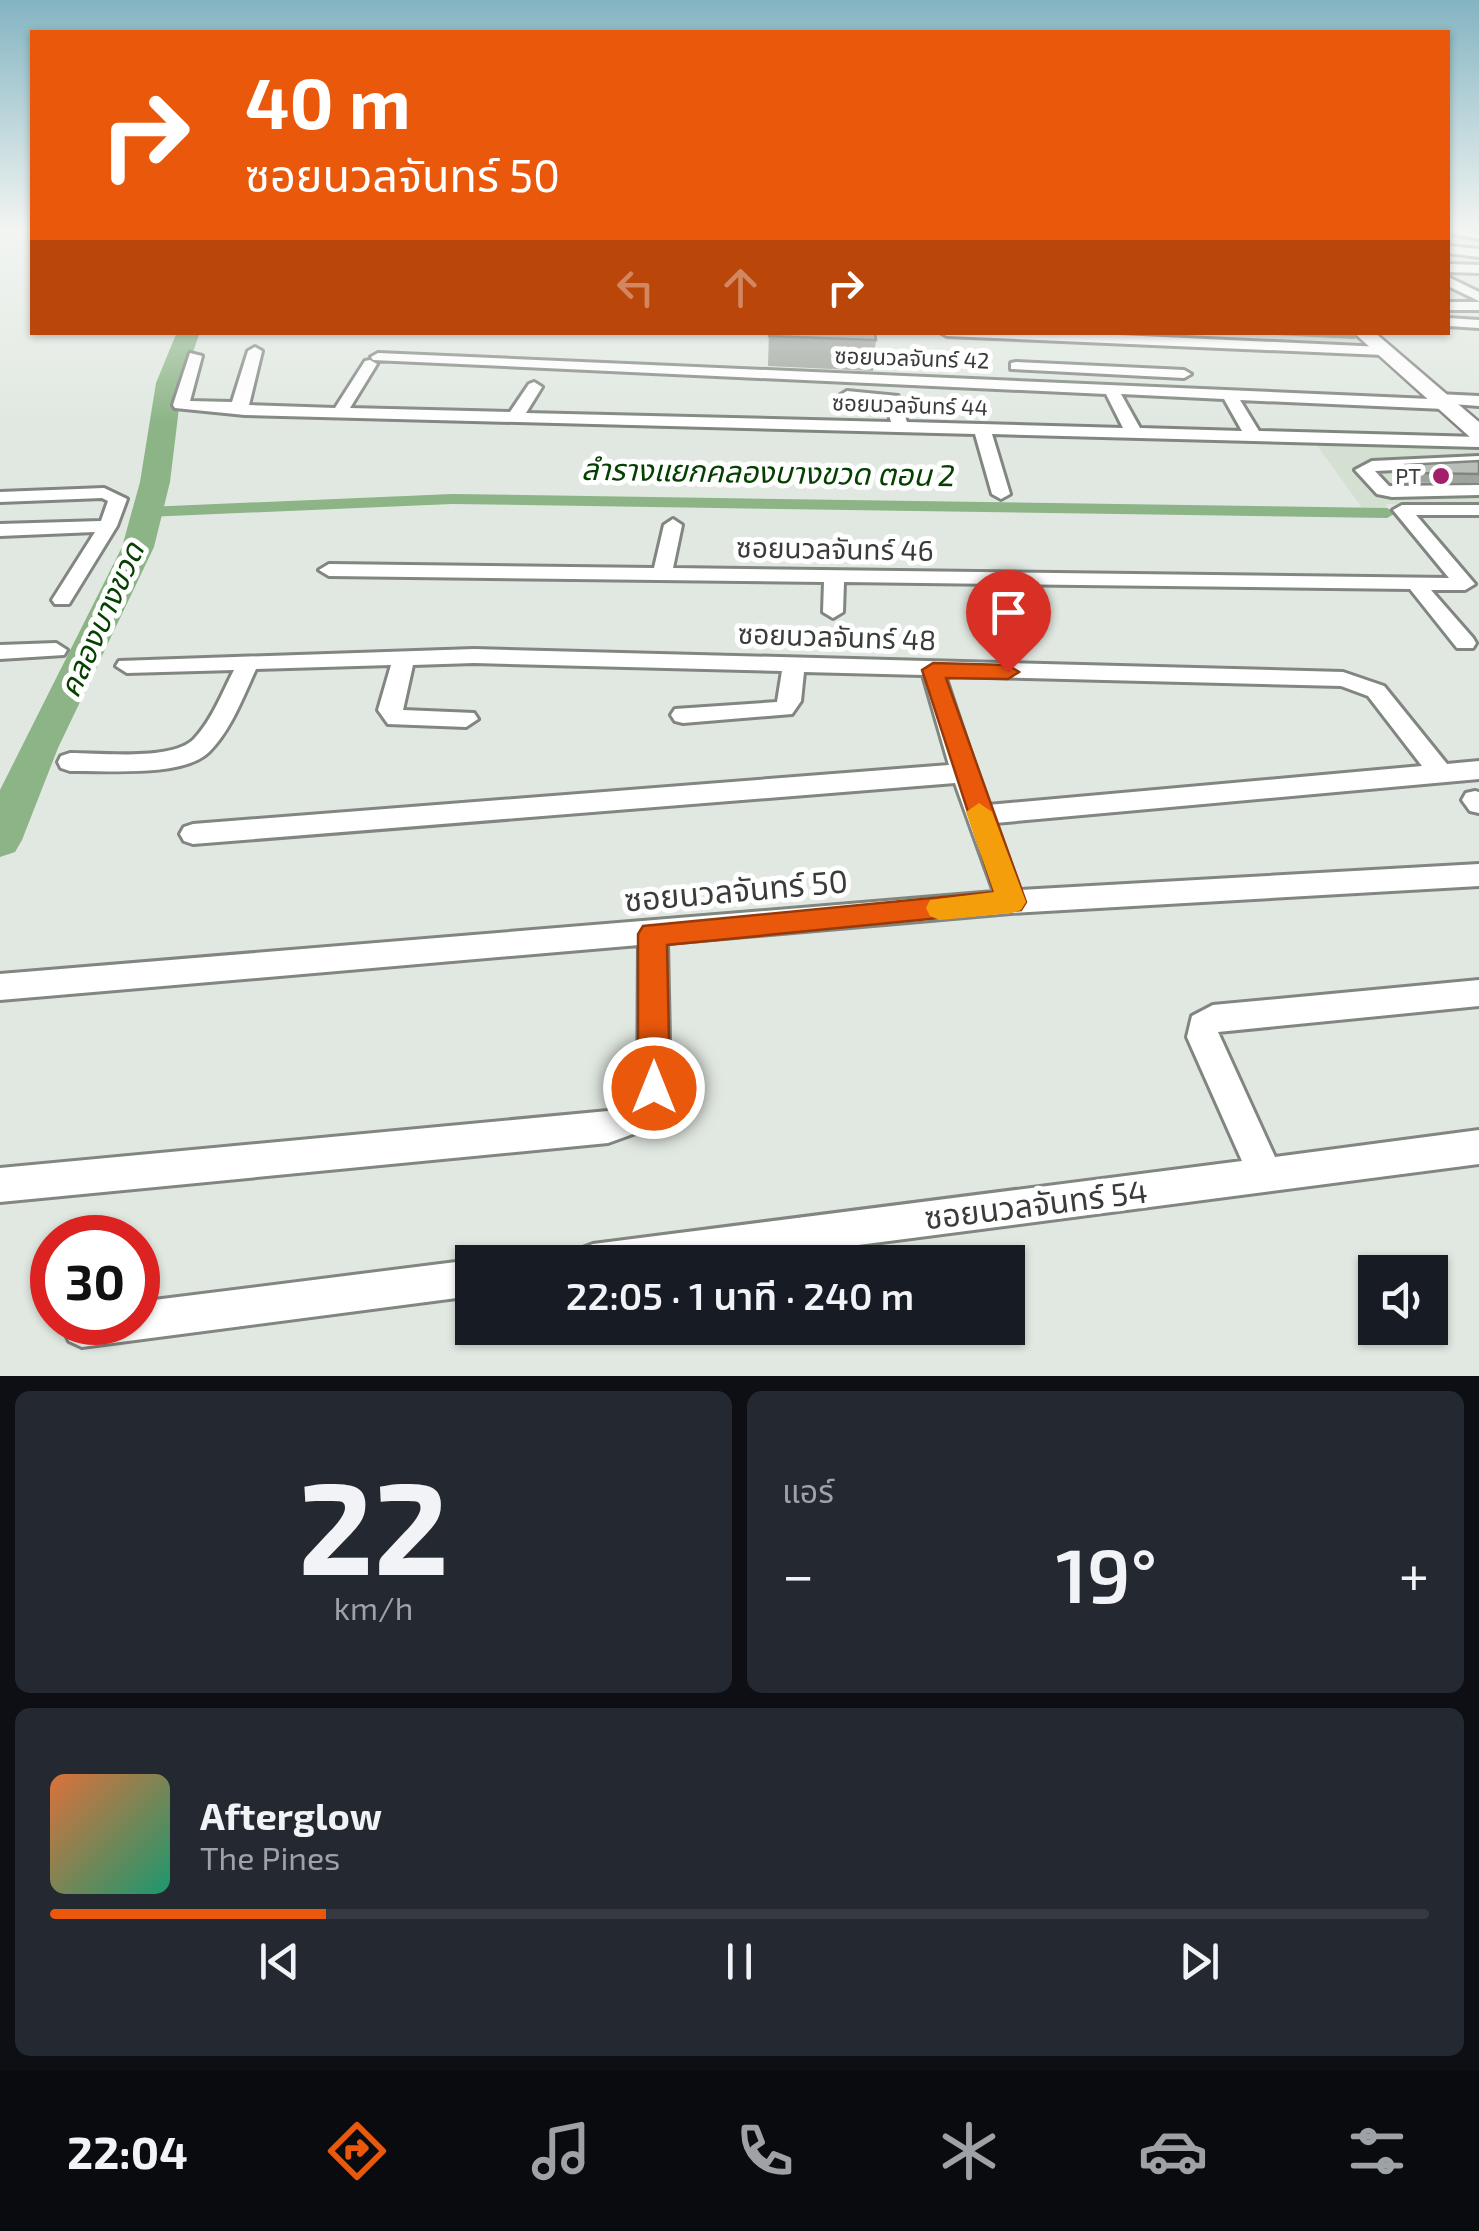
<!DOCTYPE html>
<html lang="th">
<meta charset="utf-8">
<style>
:root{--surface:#171b24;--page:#242831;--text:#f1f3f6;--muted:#9ea1a6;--line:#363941;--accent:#ea580c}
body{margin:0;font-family:"Exo 2","Noto Sans Thai",sans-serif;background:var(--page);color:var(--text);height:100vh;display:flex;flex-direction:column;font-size:38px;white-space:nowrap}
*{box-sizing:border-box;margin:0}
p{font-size:32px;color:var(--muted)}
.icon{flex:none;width:55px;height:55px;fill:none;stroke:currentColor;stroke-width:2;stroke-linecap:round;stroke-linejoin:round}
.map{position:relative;height:1376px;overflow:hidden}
.drawer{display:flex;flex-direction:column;gap:15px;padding:15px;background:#0d0f14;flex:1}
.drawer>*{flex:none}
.top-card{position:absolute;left:30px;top:30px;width:1420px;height:305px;border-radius:0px;box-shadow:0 2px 8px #0004;background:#ea580c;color:#fff;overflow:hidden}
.buttons{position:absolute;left:1358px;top:1255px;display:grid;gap:20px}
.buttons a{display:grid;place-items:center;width:90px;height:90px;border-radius:0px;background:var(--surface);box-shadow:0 2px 8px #0004;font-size:50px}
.speed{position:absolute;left:30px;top:1215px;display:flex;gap:20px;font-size:50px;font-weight:700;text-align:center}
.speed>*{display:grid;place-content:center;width:130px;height:130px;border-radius:50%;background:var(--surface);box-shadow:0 2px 8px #0004;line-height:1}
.speed .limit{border:15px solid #d22;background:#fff;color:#111}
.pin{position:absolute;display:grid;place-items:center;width:85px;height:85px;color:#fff;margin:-102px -42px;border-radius:50% 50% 50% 0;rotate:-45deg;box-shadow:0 0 10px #0007}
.pin .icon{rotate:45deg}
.me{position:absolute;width:110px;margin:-55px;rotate:0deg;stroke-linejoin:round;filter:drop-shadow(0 0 8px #0008)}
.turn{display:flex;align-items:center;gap:35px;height:210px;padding:0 50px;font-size:45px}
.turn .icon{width:130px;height:130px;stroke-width:2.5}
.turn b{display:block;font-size:70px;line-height:85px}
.lanes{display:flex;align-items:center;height:95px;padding:0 50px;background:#0003;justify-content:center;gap:50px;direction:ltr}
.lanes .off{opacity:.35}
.big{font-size:75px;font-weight:600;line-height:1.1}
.drawer .card{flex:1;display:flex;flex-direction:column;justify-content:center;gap:15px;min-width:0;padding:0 35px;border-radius:15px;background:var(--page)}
.drawer .dial{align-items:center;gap:0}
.dial b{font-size:130px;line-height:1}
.song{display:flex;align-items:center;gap:30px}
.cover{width:120px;height:120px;border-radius:15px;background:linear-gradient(135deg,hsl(20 70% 55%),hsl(160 70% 35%))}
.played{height:10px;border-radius:5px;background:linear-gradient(90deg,var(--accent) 20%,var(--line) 20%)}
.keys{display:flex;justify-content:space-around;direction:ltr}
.heat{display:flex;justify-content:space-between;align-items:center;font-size:55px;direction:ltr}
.drawer .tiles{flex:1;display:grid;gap:15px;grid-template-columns:1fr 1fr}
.card:last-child{grid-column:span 2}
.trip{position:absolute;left:455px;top:1245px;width:570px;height:100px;border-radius:0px;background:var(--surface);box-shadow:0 2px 8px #0004;font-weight:600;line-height:100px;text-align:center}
.dock{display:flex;height:160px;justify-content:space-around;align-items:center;background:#090b0e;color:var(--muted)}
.dock .icon{width:70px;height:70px}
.dock .on{color:var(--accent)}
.dock b{font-size:45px;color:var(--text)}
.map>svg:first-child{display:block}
.built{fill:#d4e0d2}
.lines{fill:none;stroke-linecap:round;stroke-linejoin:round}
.canal{fill:#8cb487;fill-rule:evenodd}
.river{fill:#8cb487;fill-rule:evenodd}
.minor-casing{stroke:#818680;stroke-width:6}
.major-casing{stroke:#818680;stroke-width:5}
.minor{fill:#fff;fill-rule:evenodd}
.major{fill:#fff;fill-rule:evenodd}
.wall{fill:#9fa49e}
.building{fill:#b9bfb8;stroke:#828681;stroke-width:2.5}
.route{fill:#ea580c;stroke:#983908;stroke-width:2.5}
.slow{fill:#f59e0b}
.poi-dot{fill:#a41f6a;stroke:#fff;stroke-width:4}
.labels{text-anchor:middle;stroke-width:10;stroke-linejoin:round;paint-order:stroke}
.far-street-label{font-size:22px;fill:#393c39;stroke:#fff}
.far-poi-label{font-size:22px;fill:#393c39;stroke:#fff;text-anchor:end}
.street-label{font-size:28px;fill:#393c39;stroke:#fff}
.water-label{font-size:30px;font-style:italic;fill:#054001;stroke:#fff}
.near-street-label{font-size:32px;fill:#393c39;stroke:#fff}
</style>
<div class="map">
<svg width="1479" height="1376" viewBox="0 0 1479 1376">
<rect width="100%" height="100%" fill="#e1e8e1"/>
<path class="built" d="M1316,444l163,5v56l-93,-1 3,6 -26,-1z"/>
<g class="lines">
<path class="canal" d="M452,494l935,14 9,5 -9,5 -935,-14 -305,13 -9,-5 9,-5z"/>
<path class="river" d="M177,332h23l-18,51 -12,99 -16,65 -96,201 -36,92 -7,12 -15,5v-67l122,-243 18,-65 16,-99z"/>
<g class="minor-casing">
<path id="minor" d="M1448,231l31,2v6l-31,-6z
M1448,246l31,3v8l-31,-4z
M1448,264l31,1v8l-31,-1z
M1448,277l31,15v9l-31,-15z
M1448,302h31v8h-31z
M1448,318l31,2v8l-31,-2z
M940,332h114l329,15 7,4 -7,4 -436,-19z
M255,347l7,4 -13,54 86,3 30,-47 5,-1 7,4 -27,44 160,4 19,-28 5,-2 8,5 -16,26 365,9 -5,-19 -44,-4 -3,-3 8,-5 51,5 9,26 216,6 -17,-34 -733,-34 -2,-3 7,-4 1052,46 8,-5 41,2v10l-27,-2 -8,5 -204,-9 19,31 220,6v10l-487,-13 18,60 -9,5 -9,-5 -17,-60 -730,-19 -70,-7 -2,-3 17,-52 12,3 -12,45 42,1 16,-51zM1121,394l103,5 18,32 -102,-3z
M1016,362l168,8 7,4 -7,4 -173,-9v-6z
M1479,456v10l-104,5 14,15 90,-1v10l-87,2 -15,-3 -22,-24 17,-9z
M104,488l23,11 -10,27 -48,78h-14l-3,-4 43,-68 -95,4v-12l101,-3 7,-20 -6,-3 -102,4v-10z
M1402,505h77v10h-63l59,69 -10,6h-34l42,48 3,5 -3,5h-16l-47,-59 -566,-7 -1,30 -10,6 -10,-6 1,-30 -495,-6 -10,-6 10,-6 325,4 10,-43 9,-6 9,6 -9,43 776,10 -56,-68z
M56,643l11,7 -3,5 -64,4v-14z
M474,649l869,23 41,14 63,78 32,-3v18l-484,44 25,67 459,-26v22l-468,27 -344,30 3,145 -15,38 -47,17 -608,59v-34l608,-57 24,-8 6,-15 1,-143 -639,55v-26l994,-82 -39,-109 -762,61 -9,-3 -4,-7 4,-7 9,-3 756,-59 -26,-90 -119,-3 -3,29 -9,13 -109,9 -8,-2 -4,-6 4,-6 102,-7 5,-31 -308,-8 -61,2 -10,45 71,3 4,6 -12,8 -78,-3 -10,-14 13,-45 -135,4c-13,28 -25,61 -47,83 -27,26 -103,18 -139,19l-9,-3 -3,-6 3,-6 9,-3c31,0 102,8 124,-14 18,-19 28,-46 40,-69l-107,3 -11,-7 3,-5zM945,676l396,10 27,10 54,70 -434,39z
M1475,791l4,1v21l-9,-2 -8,-11 4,-7z
M1479,980v26l-261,26 57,125 204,-27v34l-751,98h-153l5,-13 13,-5 649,-83 -55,-124 5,-21 21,-11z
M472,1260l7,2h-7v34l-390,51 -13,-6 -6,-13 2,-6h73v-20z"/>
</g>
<g class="major-casing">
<path id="major" d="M1353,332h21l105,90v18l-8,-2z"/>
</g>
<use href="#minor" class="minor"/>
<use href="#major" class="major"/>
</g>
<path class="wall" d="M769,332l107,8 -3,31 -105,-5z
M1218,332h140l-3,7z
M1479,461v22l-70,-1 -9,-8 4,-9z"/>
<path class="building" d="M769,332h106l1,8 -107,-4z
M1479,461v13l-66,-1 -9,-8z"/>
<linearGradient id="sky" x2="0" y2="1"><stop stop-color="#83b4c1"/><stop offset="0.54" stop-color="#f2f5f2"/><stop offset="1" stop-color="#f2f5f2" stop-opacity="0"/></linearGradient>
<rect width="1479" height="424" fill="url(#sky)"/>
<path class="route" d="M933,663l75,2 11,7 -11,7 -62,-1 80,224 -5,8 -354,35 3,143 -4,10 -12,5 -12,-5 -4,-10v-154l5,-8 351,-34 -72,-222z"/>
<path class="slow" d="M979,803l13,9 34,90 -5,8 -9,3 -72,7 -10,-4 -4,-8 4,-8 64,-8 -28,-80z"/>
<circle class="poi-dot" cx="1441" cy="476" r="10"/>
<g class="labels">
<g class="far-street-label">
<text transform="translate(912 358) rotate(2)" y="8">ซอยนวลจันทร์ 42</text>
<text transform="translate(910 405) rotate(2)" y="8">ซอยนวลจันทร์ 44</text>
</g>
<g class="far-poi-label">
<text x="1421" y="484">PT</text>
</g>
<g class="street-label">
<text transform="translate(835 549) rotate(1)" y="10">ซอยนวลจันทร์ 46</text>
<text transform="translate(837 637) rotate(2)" y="10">ซอยนวลจันทร์ 48</text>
</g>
<g class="water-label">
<text transform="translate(768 473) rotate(1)" y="10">ลำรางแยกคลองบางขวด ตอน 2</text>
<text transform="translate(102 620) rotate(-66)" y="10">คลองบางขวด</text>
</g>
<g class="near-street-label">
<text transform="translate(736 891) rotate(-5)" y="11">ซอยนวลจันทร์ 50</text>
<text transform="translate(1036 1205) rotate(-7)" y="11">ซอยนวลจันทร์ 54</text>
</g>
</g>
</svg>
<div class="buttons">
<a><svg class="icon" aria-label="sound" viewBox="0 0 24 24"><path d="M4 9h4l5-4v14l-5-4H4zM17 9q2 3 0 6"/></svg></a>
</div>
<div class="speed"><div class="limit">30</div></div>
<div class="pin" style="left:1008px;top:672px;background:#d93025"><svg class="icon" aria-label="arrive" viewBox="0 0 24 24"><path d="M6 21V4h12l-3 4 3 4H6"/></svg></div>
<svg class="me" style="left:654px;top:1088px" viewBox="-20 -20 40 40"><circle r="17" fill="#ea580c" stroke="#fff" stroke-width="3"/><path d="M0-11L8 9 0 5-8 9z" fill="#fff"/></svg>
<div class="trip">22:05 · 1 นาที · 240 m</div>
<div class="top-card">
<div class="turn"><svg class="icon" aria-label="right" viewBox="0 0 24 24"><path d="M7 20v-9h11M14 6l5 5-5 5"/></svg><div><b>40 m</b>ซอยนวลจันทร์ 50</div></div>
<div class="lanes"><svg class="icon off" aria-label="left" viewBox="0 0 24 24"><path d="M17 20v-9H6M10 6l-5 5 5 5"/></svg><svg class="icon off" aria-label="ahead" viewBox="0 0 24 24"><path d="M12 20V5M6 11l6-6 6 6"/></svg><svg class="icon" aria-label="right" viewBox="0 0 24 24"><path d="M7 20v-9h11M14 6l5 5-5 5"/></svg></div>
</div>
</div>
<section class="drawer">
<div class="tiles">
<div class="card dial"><b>22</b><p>km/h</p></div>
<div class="card"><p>แอร์</p>
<div class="heat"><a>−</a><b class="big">19°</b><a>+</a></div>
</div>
<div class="card">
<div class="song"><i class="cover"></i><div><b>Afterglow</b><p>The Pines</p></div></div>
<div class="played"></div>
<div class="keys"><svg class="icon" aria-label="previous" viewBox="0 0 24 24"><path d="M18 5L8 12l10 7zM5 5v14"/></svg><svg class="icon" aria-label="pause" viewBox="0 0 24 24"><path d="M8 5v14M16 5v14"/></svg><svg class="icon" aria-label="next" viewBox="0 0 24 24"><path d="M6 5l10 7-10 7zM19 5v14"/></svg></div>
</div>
</div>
</section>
<nav class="dock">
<b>22:04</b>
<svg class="icon on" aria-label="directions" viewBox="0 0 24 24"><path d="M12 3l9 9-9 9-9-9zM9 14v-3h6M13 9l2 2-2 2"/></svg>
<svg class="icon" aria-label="music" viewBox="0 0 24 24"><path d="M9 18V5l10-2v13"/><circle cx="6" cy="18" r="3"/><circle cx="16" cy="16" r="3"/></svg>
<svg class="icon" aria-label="phone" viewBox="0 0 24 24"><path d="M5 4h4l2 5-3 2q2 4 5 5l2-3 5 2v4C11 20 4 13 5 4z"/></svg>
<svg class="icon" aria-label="climate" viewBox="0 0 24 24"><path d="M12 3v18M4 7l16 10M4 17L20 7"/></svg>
<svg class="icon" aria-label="car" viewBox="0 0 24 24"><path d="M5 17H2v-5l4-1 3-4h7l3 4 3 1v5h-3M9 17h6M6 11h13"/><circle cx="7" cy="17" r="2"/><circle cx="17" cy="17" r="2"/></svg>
<svg class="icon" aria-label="filters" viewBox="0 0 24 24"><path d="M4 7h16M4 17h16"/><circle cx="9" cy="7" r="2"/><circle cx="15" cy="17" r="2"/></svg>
</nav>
